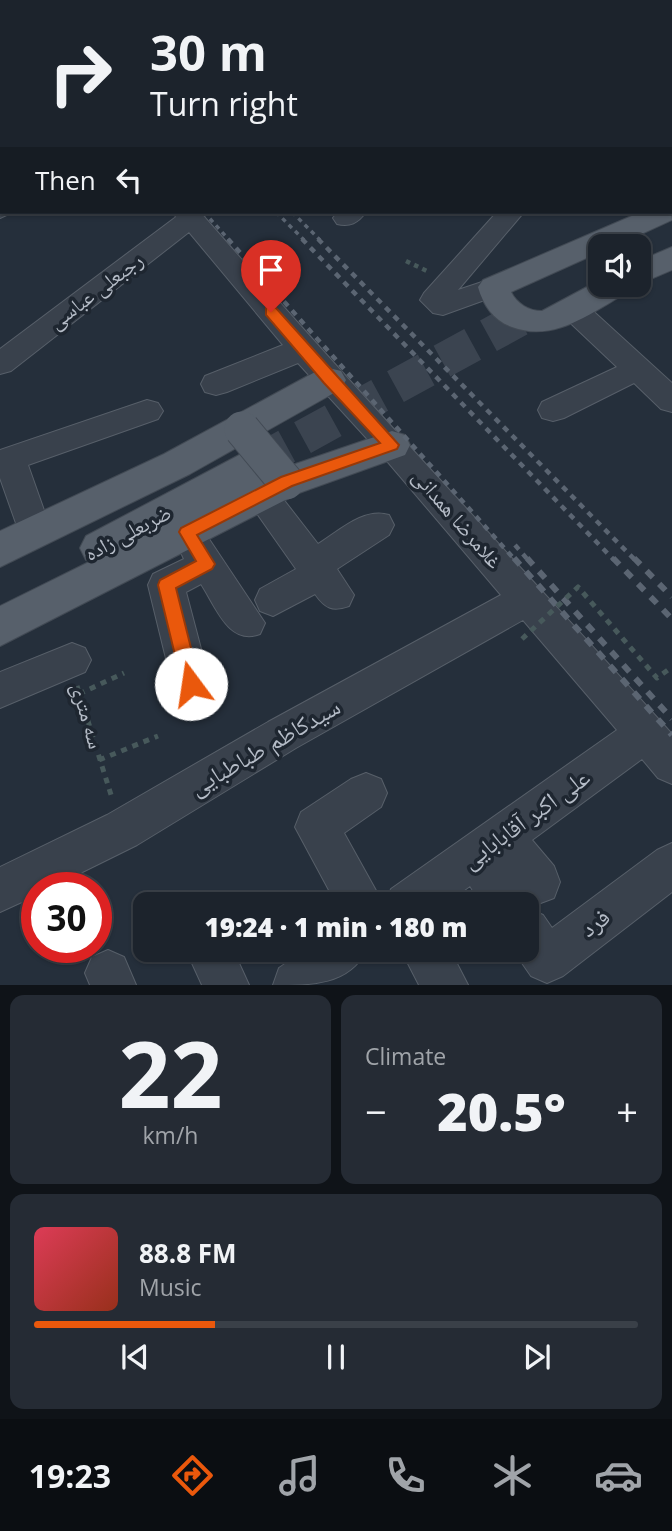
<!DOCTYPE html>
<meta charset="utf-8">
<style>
:root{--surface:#1c232c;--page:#252b34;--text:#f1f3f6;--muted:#a0a4a9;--line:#3a4048;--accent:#ea580c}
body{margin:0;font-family:"Open Sans","Noto Naskh Arabic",sans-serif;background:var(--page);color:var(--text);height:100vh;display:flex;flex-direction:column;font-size:26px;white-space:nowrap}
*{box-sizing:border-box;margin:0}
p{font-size:23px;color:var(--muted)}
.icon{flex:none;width:38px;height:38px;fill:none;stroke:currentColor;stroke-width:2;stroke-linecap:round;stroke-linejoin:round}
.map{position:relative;height:985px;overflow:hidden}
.sheet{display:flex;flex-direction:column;gap:10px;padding:10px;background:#0f1318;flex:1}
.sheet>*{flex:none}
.banner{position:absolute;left:0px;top:0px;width:672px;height:214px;box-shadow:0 2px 5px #0004,0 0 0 2px var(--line);background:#1c232c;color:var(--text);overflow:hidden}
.fabs{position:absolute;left:588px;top:234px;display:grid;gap:14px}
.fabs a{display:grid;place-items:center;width:63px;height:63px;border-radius:14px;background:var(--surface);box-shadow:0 2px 5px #0004,0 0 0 2px var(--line);font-size:35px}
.speed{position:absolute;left:21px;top:872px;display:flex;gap:14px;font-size:35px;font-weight:700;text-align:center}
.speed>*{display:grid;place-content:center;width:91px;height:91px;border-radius:50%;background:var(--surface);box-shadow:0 2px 5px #0004,0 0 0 2px var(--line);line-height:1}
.speed .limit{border:10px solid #d22;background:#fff;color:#111}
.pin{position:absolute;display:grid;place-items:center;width:60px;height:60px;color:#fff;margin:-72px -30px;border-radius:50% 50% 50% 0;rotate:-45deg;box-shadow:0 0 7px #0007}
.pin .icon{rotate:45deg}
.me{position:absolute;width:77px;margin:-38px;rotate:346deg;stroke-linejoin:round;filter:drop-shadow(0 0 5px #0008)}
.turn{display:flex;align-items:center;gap:24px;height:147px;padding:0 35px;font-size:32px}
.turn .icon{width:91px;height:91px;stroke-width:2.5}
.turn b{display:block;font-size:49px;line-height:60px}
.then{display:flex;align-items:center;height:66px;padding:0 35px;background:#0003;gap:14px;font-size:26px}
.big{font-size:52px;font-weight:800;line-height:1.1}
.sheet .card{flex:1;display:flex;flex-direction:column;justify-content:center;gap:10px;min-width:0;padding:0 24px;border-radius:14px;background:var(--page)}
.sheet .dial{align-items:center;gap:0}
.dial b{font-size:91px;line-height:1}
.song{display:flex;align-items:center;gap:21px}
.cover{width:84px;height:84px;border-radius:10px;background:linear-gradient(135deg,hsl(350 70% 55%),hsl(10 70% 35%))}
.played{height:7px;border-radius:4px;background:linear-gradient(90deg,var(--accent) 30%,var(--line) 30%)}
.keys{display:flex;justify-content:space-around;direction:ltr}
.heat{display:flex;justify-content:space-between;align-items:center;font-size:38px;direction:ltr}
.sheet .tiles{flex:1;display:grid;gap:10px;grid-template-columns:1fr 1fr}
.card:last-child{grid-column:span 2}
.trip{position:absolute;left:133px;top:892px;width:406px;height:70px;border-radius:14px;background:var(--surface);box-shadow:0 2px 5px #0004,0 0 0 2px var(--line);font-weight:800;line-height:70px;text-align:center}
.dock{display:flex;height:112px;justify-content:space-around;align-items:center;background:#0b0e12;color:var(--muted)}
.dock .icon{width:49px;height:49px}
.dock .selected{color:var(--accent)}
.dock b{font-size:32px;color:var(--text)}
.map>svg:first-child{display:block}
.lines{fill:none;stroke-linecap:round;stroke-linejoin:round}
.major-tunnel{stroke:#3b4450;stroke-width:35;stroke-dasharray:35 18;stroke-linecap:butt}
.minor-casing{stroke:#575f69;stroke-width:2}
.major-casing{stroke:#424a54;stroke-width:2}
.path-far1{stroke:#47595b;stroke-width:4.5;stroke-dasharray:4.5 4.5;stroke-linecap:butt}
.path{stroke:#47595b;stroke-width:5;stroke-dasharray:6 6;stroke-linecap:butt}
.minor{fill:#39414c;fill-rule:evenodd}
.major{fill:#57606b;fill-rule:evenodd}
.rail-far2{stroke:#5b6572;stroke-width:3.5;stroke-dasharray:4.5 4.5;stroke-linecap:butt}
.rail-far1{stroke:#5b6572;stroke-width:4.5;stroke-dasharray:6 6;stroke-linecap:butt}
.rail{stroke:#5b6572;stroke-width:6;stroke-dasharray:9 9;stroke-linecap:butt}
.major-bridge-casing{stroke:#424a54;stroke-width:37;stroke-linecap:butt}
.path-bridge{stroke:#47595b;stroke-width:5;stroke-dasharray:6 6;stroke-linecap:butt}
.major-bridge{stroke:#57606b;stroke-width:35}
.route{fill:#ea580c;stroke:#983908;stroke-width:2}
.labels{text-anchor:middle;stroke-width:7;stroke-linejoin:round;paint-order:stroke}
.street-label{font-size:21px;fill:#b5bcc7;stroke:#1e2630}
.near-street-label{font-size:24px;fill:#b5bcc7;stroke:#1e2630}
</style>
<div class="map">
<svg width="672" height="985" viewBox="0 0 672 985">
<rect width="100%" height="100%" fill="#252f3b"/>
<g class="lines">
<path class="major-tunnel" d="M256,463l274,-150"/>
<g class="minor-casing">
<path id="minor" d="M158,0h22l-23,2z
M209,0h22l-23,2z
M336,0h23l1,2h-23z
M544,0h25l-26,2z
M584,0h22l1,2h-22z
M670,31h2v13h-2z
M0,65h2v14h-2z
M672,74v14l-2,1v-14z
M670,148h2l-2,17z
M670,186h2v16l-2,-1z
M2,201v11h11l-13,6z
M173,212h27c154,177 315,348 472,522v50l-14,-6 -16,-19 -110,81 22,26 6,16 -6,16 -16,6 -9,-4v9l14,6 9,13 105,-78 15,-7v49l-109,84 -16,7 -16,-7 -18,-26h14v-45h-45l-12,-19 -26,19h-59l6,-16 226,-159 -94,-110 -227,128 -159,97 -85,42h-15v8l-37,17v-45l107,-52 161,-93 233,-127 -120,-141 -83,-91 -71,29 -11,3 -11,-3 -4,-8 4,-8 78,-31 -94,-113 -178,139 -11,3v-25l176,-132z
M338,212h28c-8,11 -16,15 -29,12l-4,-6z
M497,212h27l-66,78 36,-12 10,3 4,6 -4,6 -61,22 -10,-2 -13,-13 4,-7z
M572,299l10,2 90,82v29l-11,-3 -27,-26 -70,35 -11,3 -11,-3 -4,-8 4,-8 75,-35 -55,-52 -4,-7 4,-7z
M147,400l11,3 5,8 -5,8 -130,46 24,68 -5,10 -12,4 -12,-4 -23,-65v-28z
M261,482l12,4 45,58c21,-13 46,-37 71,-29l5,10 -5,10 -52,34 17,26 -5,11c-17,6 -24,2 -34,-12l-42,22 -13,-5 -5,-11 5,-11 36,-20 -52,-74 5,-9z
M195,532l12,4 58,87 -5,11c-31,12 -44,-27 -59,-50l-15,8 24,91 -5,12 -14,6 -14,-6 -5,-12 -24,-98 5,-11 31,-15 -6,-13 5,-10z
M72,643l13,5 6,12 -6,12 -85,36v-36z
M366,773l15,6 6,14 -6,14 -37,26 40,72h-47l-42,-78 6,-15 50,-33z
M108,950l16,7 12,28h-46l-5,-12 7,-16z
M186,950h47l16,35h-47z
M305,950h62c-19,35 -54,35 -94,35l6,-17z
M401,950h49l18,35h-49z"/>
</g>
<g class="major-casing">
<path id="major" d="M670,204l2,16 -59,27h-13v5l-89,40c6,12 18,19 31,19l58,-31v5h33l-5,7c-36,20 -73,51 -116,35 -18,-6 -29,-22 -34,-40l5,-7 158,-68h29z
M672,247v23l-33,14v-23z
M329,368l12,3 5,9 -5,9 -151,85 -190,93v-36l164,-77 153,-83z
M392,431l13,4 5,10 -5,10 -106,38 -299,153v-40l91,-45 -5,-1 -6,-12 6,-12 157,-83 13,-4 13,4 6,10 -6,10z"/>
</g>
<path class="path-far1" d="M406,261l21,10"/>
<path class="path" d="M77,686l35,112
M79,694l45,-21
M99,760l59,-24"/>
<use href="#minor" class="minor"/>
<use href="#major" class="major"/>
<path class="rail-far2" d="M70,0l2,2
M83,0l2,2
M204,212l25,28
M276,212l28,28
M292,212l28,28"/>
<path class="rail-far1" d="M228,239l287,321
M302,239l312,321
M318,239l317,321
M515,545l13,15"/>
<path class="rail" d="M514,558l158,177
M527,558l145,161
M613,558l59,61
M634,558l38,39"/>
<g class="major-bridge-casing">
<path id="major-bridge" d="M242,429l44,53"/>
</g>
<path class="path-bridge" d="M522,639l56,-52 79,91 15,-11"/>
<use href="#major-bridge" class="major-bridge"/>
</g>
<path class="route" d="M271,307l5,1 123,137 -2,4 -105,37 -95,49 18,29 -3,5 -36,19 24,96 -2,5 -7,3 -6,-3 -3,-5 -24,-99 2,-5 36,-19 -17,-29 2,-4 100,-51 99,-34 -56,-60 -58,-68v-7z"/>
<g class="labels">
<g class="street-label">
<text transform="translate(96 291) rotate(-37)" y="7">رجبعلی عباسی</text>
<text transform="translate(457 519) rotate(49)" y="7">غلامرضا همدانی</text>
<text transform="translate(128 533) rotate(-28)" y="7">ضربعلی زاده</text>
<text transform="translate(87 716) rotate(74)" y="7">سه متری</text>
</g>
<g class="near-street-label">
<text transform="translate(265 747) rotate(-30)" y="8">سیدکاظم طباطبایی</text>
<text transform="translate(526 819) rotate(-36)" y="8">علی اکبر آقابابایی</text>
<text transform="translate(595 923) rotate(-37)" y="8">فرد</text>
</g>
</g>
</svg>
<div class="fabs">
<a><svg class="icon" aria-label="sound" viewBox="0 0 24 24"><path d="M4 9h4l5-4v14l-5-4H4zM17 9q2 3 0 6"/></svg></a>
</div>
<div class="speed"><div class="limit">30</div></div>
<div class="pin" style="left:271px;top:312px;background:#d93025"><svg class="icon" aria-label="arrive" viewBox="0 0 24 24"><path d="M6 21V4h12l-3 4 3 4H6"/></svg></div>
<svg class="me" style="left:191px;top:684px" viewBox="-20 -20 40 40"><circle r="19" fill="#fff"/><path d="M0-13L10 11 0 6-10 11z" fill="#ea580c"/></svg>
<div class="trip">19:24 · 1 min · 180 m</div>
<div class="banner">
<div class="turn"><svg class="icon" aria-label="right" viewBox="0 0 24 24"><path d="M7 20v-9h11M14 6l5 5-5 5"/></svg><div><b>30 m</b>Turn right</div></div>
<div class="then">Then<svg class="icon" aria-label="left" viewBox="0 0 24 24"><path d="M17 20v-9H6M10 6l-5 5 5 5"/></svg></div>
</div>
</div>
<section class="sheet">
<div class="tiles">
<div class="card dial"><b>22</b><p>km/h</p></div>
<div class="card"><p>Climate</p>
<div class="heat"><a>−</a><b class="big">20.5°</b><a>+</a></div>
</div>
<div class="card">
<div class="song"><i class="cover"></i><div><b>88.8 FM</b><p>Music</p></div></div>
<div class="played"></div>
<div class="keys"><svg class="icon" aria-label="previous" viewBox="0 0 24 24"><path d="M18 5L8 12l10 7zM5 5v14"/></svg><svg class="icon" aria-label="pause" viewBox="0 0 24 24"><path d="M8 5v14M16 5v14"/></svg><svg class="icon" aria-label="next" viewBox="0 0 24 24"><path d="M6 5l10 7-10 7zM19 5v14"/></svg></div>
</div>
</div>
</section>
<nav class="dock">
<b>19:23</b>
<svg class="icon selected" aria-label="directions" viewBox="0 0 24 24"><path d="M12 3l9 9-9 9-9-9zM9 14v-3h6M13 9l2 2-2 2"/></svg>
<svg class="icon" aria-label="music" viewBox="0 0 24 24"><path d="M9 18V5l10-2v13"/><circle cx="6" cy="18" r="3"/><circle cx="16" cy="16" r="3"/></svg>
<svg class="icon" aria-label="phone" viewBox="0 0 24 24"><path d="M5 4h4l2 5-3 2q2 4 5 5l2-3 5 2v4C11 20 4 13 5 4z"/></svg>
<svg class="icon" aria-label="climate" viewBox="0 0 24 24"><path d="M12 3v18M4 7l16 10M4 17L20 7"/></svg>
<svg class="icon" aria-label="car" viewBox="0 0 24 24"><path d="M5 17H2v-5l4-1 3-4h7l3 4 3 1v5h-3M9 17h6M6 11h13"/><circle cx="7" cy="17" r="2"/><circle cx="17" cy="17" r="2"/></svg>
</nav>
